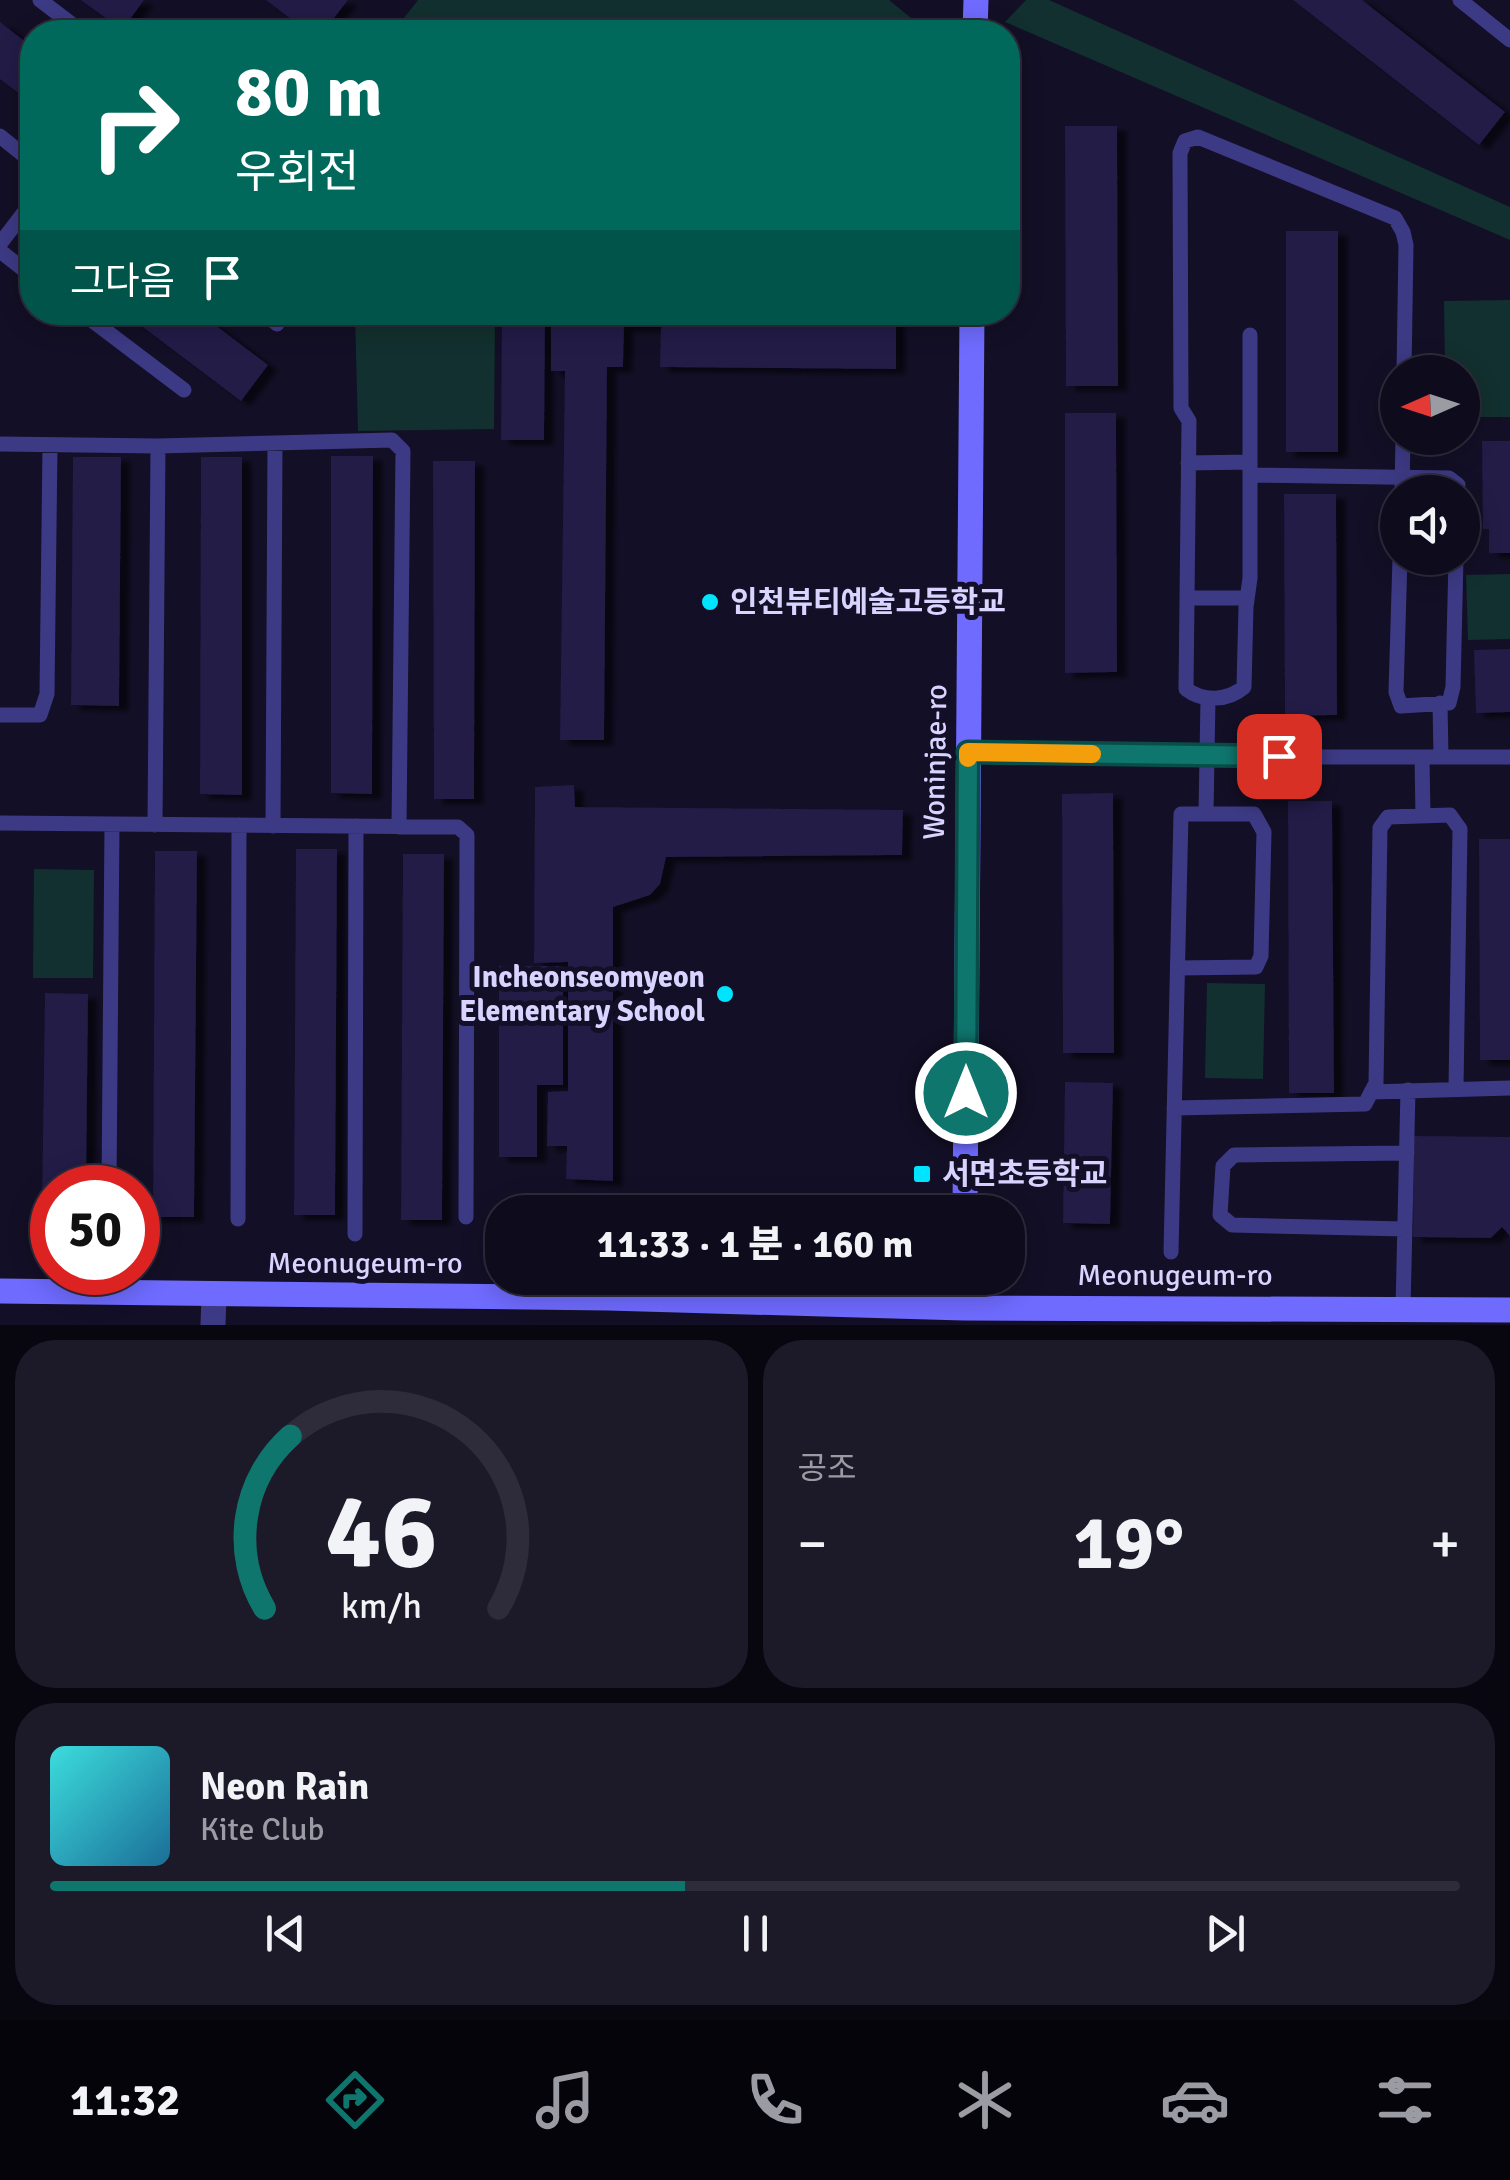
<!DOCTYPE html>
<html lang="ko">
<meta charset="utf-8">
<style>
:root{--surface:#0e0b1c;--page:#1c1929;--text:#f1f3f6;--muted:#9b9ba3;--line:#2e2b3b;--accent:#0f766e}
body{margin:0;font-family:Signika,"Noto Sans KR",sans-serif;background:var(--page);color:var(--text);height:100vh;display:flex;flex-direction:column;font-size:38px;white-space:nowrap}
*{box-sizing:border-box;margin:0}
p{font-size:32px;color:var(--muted)}
.icon{flex:none;width:55px;height:55px;fill:none;stroke:currentColor;stroke-width:2;stroke-linecap:round;stroke-linejoin:round}
.map{position:relative;height:1325px;overflow:hidden}
.details{display:flex;flex-direction:column;gap:15px;padding:15px;background:#08060f;flex:1}
.details>*{flex:none}
.banner{position:absolute;left:20px;top:20px;width:1000px;height:305px;border-radius:40px;box-shadow:0 5px 25px #0003,0 0 0 2px var(--line);background:#00695c;color:#fff;overflow:hidden}
.needle{width:65px;rotate:267deg}
.controls{position:absolute;left:1380px;top:355px;display:grid;gap:20px}
.controls a{display:grid;place-items:center;width:100px;height:100px;border-radius:50%;background:var(--surface);box-shadow:0 5px 25px #0003,0 0 0 2px var(--line);font-size:50px}
.speed{position:absolute;left:30px;top:1165px;display:flex;gap:20px;font-size:50px;font-weight:700;text-align:center}
.speed>*{display:grid;place-content:center;width:130px;height:130px;border-radius:50%;background:var(--surface);box-shadow:0 5px 25px #0003,0 0 0 2px var(--line);line-height:1}
.speed .limit{border:15px solid #d22;background:#fff;color:#111}
.pin{position:absolute;display:grid;place-items:center;width:85px;height:85px;color:#fff;margin:-42px;border-radius:20px;box-shadow:0 5px 15px #0006}
.me{position:absolute;width:110px;margin:-55px;rotate:0deg;stroke-linejoin:round;filter:drop-shadow(0 0 8px #0008)}
.turn{display:flex;align-items:center;gap:35px;height:210px;padding:0 50px;font-size:45px}
.turn .icon{width:130px;height:130px;stroke-width:2.5}
.turn b{display:block;font-size:70px;line-height:85px}
.then{display:flex;align-items:center;height:95px;padding:0 50px;background:#0003;gap:20px;font-size:38px}
.big{font-size:75px;font-weight:800;line-height:1.1}
.details .widget{flex:1;display:flex;flex-direction:column;justify-content:center;gap:15px;min-width:0;padding:0 35px;border-radius:40px;background:var(--page)}
.details .dial{align-items:center;gap:0}
.dial svg{height:260px;overflow:visible;fill:none;stroke:var(--line);stroke-width:7;stroke-linecap:round;text-anchor:middle}
.dial text{fill:var(--text);stroke:none}
.song{display:flex;align-items:center;gap:30px}
.cover{width:120px;height:120px;border-radius:15px;background:linear-gradient(135deg,hsl(180 70% 55%),hsl(200 70% 35%))}
.played{height:10px;border-radius:5px;background:linear-gradient(90deg,var(--accent) 45%,var(--line) 45%)}
.keys{display:flex;justify-content:space-around;direction:ltr}
.heat{display:flex;justify-content:space-between;align-items:center;font-size:55px;direction:ltr}
.details .tiles{flex:1;display:grid;gap:15px;grid-template-columns:1fr 1fr}
.widget:last-child{grid-column:span 2}
.trip{position:absolute;left:485px;top:1195px;width:540px;height:100px;border-radius:40px;background:var(--surface);box-shadow:0 5px 25px #0003,0 0 0 2px var(--line);font-weight:800;line-height:100px;text-align:center}
.tab-bar{display:flex;height:160px;justify-content:space-around;align-items:center;background:#06040b;color:var(--muted)}
.tab-bar .icon{width:70px;height:70px}
.tab-bar .on{color:var(--accent)}
.tab-bar b{font-size:45px;color:var(--text)}
.map>svg:first-child{display:block}
.green{fill:#12302f}
.building{fill:#241b47;filter:url(#shadow)}
.lines{fill:none;stroke-linecap:round;stroke-linejoin:round}
.service{stroke:#3d3a85;stroke-width:15}
.minor{stroke:#3d3a85;stroke-width:25}
.secondary{stroke:#6f6bff;stroke-width:25}
.route-casing{stroke:#0a4d48;stroke-width:25}
.route{stroke:#0f766e;stroke-width:18}
.slow{stroke:#f59e0b;stroke-width:18}
.poi-dot{fill:#00e5ff;stroke:#130f26;stroke-width:4}
.labels{text-anchor:middle;stroke-width:10;stroke-linejoin:round;paint-order:stroke}
.poi-label{font-size:30px;font-weight:bold;fill:#d9d4ff;stroke:#130f26;text-anchor:start}
.street-label{font-size:30px;fill:#d9d4ff;stroke:#130f26}
</style>
<div class="map">
<svg width="1510" height="1325" viewBox="0 0 1510 1325">
<defs>
<filter id="shadow"><feDropShadow dx="9" dy="5" stdDeviation="2.5" flood-color="#0009"/></filter>
</defs>
<rect width="100%" height="100%" fill="#130f26"/>
<path class="green" d="M418,0h471l27,22 6,10h-529z
M1026,0h23l461,207v33l-505,-218z
M1510,300v117h-47l-1,-45h-17l-1,-71z
M355,313h140l-1,116 -136,2z
M1510,574v65l-42,1 -2,-65z
M34,869l60,1 -1,108h-60z
M1207,983l58,1 -2,95 -58,-1z"/>
<path class="building" d="M81,0h63l-22,30z
M266,0h82l-25,32h-15z
M1293,0h69l143,112 -26,33z
M0,22l32,25v56l-32,-24z
M1065,126h52l1,260h-52z
M1286,231h52v221h-52z
M123,312h75l70,53 -27,36z
M502,312h43l-1,128h-43z
M551,312h345v57l-236,-2 1,-41h-37l-1,41h-16l-3,373h-44l5,-369h-14z
M1065,413h51l1,259 -52,1z
M1482,441h28v112h-21v-24h-6z
M331,456h42l-1,338 -41,-1z
M73,457h48l-2,249 -48,-1z
M201,457h41v338l-42,-1z
M433,461h42l-1,338h-40z
M1284,494h52l1,221 -52,1z
M1510,649v63l-34,1 -2,-63z
M574,785l1,22 328,3 -1,45 -236,2 -6,27 -10,11 -37,12v274l-47,-2 1,-33h-20l1,-54 20,-1v-129l-34,1 1,-176z
M1113,793l1,260h-51l-1,-259z
M1288,801h44l2,292h-45z
M1479,839h31v221h-30z
M296,849h41l-2,366h-41z
M155,851h42l-3,366h-41z
M403,854h41l-2,366h-41z
M499,966h64v119h-26v72h-38z
M45,993l43,1 -2,194h-34v23h-10z
M1065,1082l48,1 -3,141 -47,-1z
M1414,1136l96,1v99l-8,-9 -11,11 -78,-1z"/>
<g class="lines">
<path class="service" d="M40,0l42,32
M1460,0l50,40
M0,136l32,26
M0,244l32,-42
M0,251l32,25
M81,312l103,78
M262,312l15,12
M1250,335v140
M1404,372l2,-127 -3,-13 -8,-14 -197,-81 -13,4 -5,12 1,255 8,13 -3,268c17,13 42,12 58,-2l2,-80 4,-29v-103l199,3 9,7 -1,7
M0,444l158,2 234,-6 11,11 -4,376
M1188,463l62,-1
M1402,492l1,-54
M1400,558l-4,134 5,14 48,-3 4,-16 3,-129
M1187,598h60
M1440,703l1,54
M0,715h40l7,-21 3,-249
M968,752l240,5h302
M1422,757l1,59
M0,823l458,4 9,8 -1,382
M155,825l3,-379
M273,826l2,-383
M1178,968l78,-1 5,-11 3,-124 -10,-18h-48
M1371,1092l139,-4
M1174,1108l191,-4 11,-21 4,-255 8,-11 62,-2 10,14 -4,259
M109,1188l3,-364
M238,1219l1,-394
M1405,1229l-173,-4 -12,-10 3,-49 11,-11 173,-2
M355,1234l1,-408
M1171,1252l10,-438h25l2,-116
M1403,1309l5,-219"/>
<path class="minor" d="M213,1325l1,-30"/>
<path class="secondary" d="M975,32l1,-32
M965,1212l7,-900
M0,1291l608,7 356,10 546,2
M964,1308v-30"/>
</g>
<g class="lines">
<g class="route-casing">
<path id="route" d="M966,1093l2,-341 311,4"/>
</g>
<use href="#route" class="route"/>
<path class="slow" d="M968,758v-6l124,2"/>
</g>
<g class="poi-dot">
<circle cx="710" cy="602" r="10"/>
<circle cx="725" cy="994" r="10"/>
<rect x="912" y="1164" width="20" height="20" rx="5"/>
</g>
<g class="labels">
<g class="poi-label">
<text x="730" y="612">인천뷰티예술고등학교</text>
<text x="705" y="987" text-anchor="end">Incheonseomyeon<tspan x="705" dy="34">Elementary School</tspan></text>
<text x="942" y="1184">서면초등학교</text>
</g>
<g class="street-label">
<text transform="translate(935 762) rotate(-89)" y="10">Woninjae-ro</text>
<text x="365" y="1273">Meonugeum-ro</text>
<text x="1175" y="1285">Meonugeum-ro</text>
</g>
</g>
</svg>
<div class="controls">
<a><svg class="needle" viewBox="-14 -14 28 28"><path d="M0-13l5 13h-10z" fill="#e53935"/><path d="M0 13l5-13h-10z" fill="#9b9ba3"/></svg></a>
<a><svg class="icon" aria-label="sound" viewBox="0 0 24 24"><path d="M4 9h4l5-4v14l-5-4H4zM17 9q2 3 0 6"/></svg></a>
</div>
<div class="speed"><div class="limit">50</div></div>
<div class="pin" style="left:1279px;top:756px;background:#d93025"><svg class="icon" aria-label="arrive" viewBox="0 0 24 24"><path d="M6 21V4h12l-3 4 3 4H6"/></svg></div>
<svg class="me" style="left:966px;top:1093px" viewBox="-20 -20 40 40"><circle r="17" fill="#0f766e" stroke="#fff" stroke-width="3"/><path d="M0-11L8 9 0 5-8 9z" fill="#fff"/></svg>
<div class="trip">11:33 · 1 분 · 160 m</div>
<div class="banner">
<div class="turn"><svg class="icon" aria-label="right" viewBox="0 0 24 24"><path d="M7 20v-9h11M14 6l5 5-5 5"/></svg><div><b>80 m</b>우회전</div></div>
<div class="then">그다음<svg class="icon" aria-label="arrive" viewBox="0 0 24 24"><path d="M6 21V4h12l-3 4 3 4H6"/></svg></div>
</div>
</div>
<section class="details">
<div class="tiles">
<div class="widget dial"><svg viewBox="0 0 100 80">
<path d="M14 69A42 42 0 1 1 86 69"/>
<path d="M14 69A42 42 0 0 1 22 16" stroke="#0f766e"/>
<text x="50" y="56" font-size="32" font-weight="700">46</text>
<text x="50" y="72" font-size="11">km/h</text>
</svg></div>
<div class="widget"><p>공조</p>
<div class="heat"><a>−</a><b class="big">19°</b><a>+</a></div>
</div>
<div class="widget">
<div class="song"><i class="cover"></i><div><b>Neon Rain</b><p>Kite Club</p></div></div>
<div class="played"></div>
<div class="keys"><svg class="icon" aria-label="previous" viewBox="0 0 24 24"><path d="M18 5L8 12l10 7zM5 5v14"/></svg><svg class="icon" aria-label="pause" viewBox="0 0 24 24"><path d="M8 5v14M16 5v14"/></svg><svg class="icon" aria-label="next" viewBox="0 0 24 24"><path d="M6 5l10 7-10 7zM19 5v14"/></svg></div>
</div>
</div>
</section>
<nav class="tab-bar">
<b>11:32</b>
<svg class="icon on" aria-label="directions" viewBox="0 0 24 24"><path d="M12 3l9 9-9 9-9-9zM9 14v-3h6M13 9l2 2-2 2"/></svg>
<svg class="icon" aria-label="music" viewBox="0 0 24 24"><path d="M9 18V5l10-2v13"/><circle cx="6" cy="18" r="3"/><circle cx="16" cy="16" r="3"/></svg>
<svg class="icon" aria-label="phone" viewBox="0 0 24 24"><path d="M5 4h4l2 5-3 2q2 4 5 5l2-3 5 2v4C11 20 4 13 5 4z"/></svg>
<svg class="icon" aria-label="climate" viewBox="0 0 24 24"><path d="M12 3v18M4 7l16 10M4 17L20 7"/></svg>
<svg class="icon" aria-label="car" viewBox="0 0 24 24"><path d="M5 17H2v-5l4-1 3-4h7l3 4 3 1v5h-3M9 17h6M6 11h13"/><circle cx="7" cy="17" r="2"/><circle cx="17" cy="17" r="2"/></svg>
<svg class="icon" aria-label="filters" viewBox="0 0 24 24"><path d="M4 7h16M4 17h16"/><circle cx="9" cy="7" r="2"/><circle cx="15" cy="17" r="2"/></svg>
</nav>
